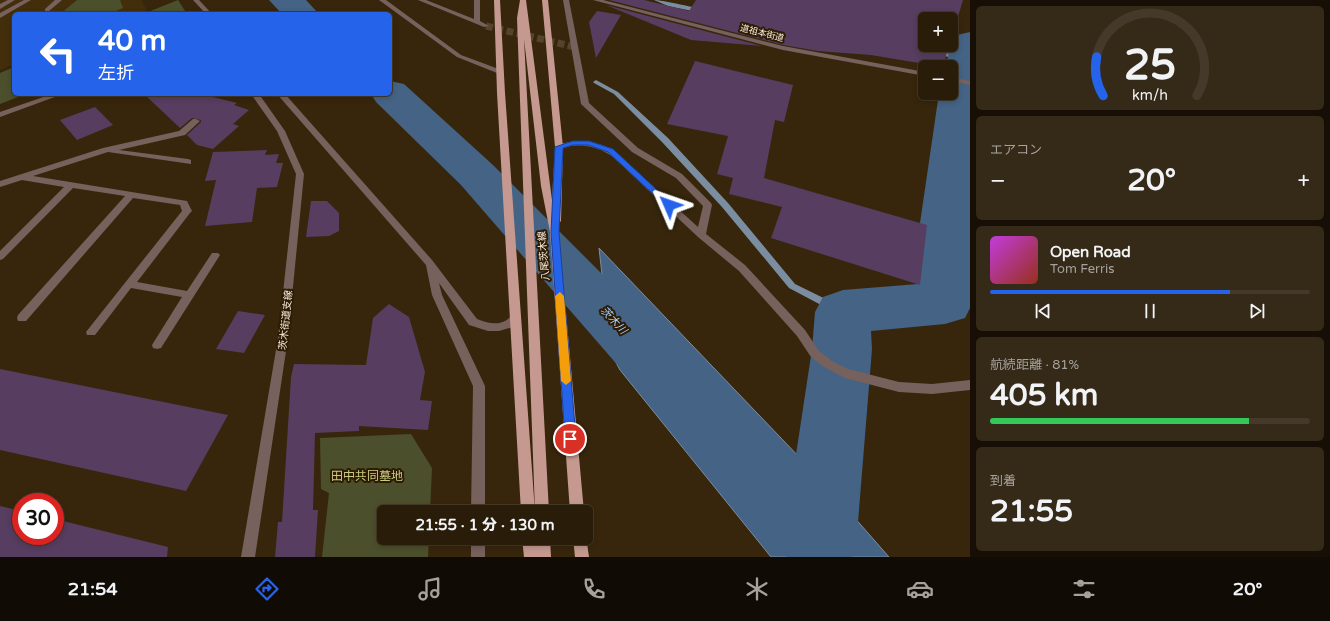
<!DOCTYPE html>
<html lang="ja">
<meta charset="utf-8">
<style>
:root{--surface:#291c09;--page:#352917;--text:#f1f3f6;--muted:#a5a19c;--line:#453a2a;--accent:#2563eb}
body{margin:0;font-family:"Varela Round","Noto Sans JP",sans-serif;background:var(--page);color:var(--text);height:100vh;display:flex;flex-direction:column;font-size:15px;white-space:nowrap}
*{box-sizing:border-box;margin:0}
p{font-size:13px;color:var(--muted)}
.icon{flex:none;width:22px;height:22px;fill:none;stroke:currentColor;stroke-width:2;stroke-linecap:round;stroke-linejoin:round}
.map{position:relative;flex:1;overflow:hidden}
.details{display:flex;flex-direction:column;gap:6px;padding:6px;background:#170f05;width:360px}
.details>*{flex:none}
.banner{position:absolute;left:12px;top:12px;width:380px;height:84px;border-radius:6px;box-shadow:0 2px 6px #0003,0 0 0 1px var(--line);background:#2563eb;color:#fff;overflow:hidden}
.buttons{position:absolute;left:918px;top:12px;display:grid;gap:8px}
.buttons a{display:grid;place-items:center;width:40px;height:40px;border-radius:6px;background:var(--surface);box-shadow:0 2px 6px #0003,0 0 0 1px var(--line);font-size:20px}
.speed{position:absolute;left:12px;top:493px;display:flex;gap:8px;font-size:20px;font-weight:700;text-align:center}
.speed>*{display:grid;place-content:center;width:52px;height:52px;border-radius:50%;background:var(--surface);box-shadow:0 2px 6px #0003,0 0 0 1px var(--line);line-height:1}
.speed .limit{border:6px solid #d22;background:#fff;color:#111}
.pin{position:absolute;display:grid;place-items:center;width:34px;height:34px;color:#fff;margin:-17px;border:2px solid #fff;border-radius:50%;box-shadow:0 1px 4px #0007}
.me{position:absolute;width:44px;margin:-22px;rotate:313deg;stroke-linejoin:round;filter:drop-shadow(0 0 3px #0008)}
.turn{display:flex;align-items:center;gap:14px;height:84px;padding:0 20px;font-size:18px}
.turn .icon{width:52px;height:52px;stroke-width:2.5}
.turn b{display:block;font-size:28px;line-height:34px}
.big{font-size:30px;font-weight:800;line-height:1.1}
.details .widget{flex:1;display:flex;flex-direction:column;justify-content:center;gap:6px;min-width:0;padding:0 14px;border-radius:6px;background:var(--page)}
.details .dial{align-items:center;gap:0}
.dial svg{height:104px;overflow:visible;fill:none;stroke:var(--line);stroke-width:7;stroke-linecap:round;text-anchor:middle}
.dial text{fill:var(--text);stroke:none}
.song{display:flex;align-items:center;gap:12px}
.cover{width:48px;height:48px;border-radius:6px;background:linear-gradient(135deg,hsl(290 70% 55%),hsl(10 70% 35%))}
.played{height:4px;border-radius:2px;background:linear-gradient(90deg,var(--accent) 75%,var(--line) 75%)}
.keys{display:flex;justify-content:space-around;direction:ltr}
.heat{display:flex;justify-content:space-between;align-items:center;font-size:22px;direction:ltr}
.charge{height:6px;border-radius:3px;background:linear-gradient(90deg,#34c759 81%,var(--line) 0)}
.trip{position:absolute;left:377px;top:505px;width:216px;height:40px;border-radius:6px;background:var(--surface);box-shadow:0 2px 6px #0003,0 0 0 1px var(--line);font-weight:800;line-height:40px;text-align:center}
.tab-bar{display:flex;height:64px;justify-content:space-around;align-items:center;background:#100b04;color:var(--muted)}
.tab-bar .icon{width:28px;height:28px}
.tab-bar .selected{color:var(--accent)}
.tab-bar b{font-size:18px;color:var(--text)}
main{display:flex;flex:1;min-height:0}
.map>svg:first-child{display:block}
.built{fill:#432e0c}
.green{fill:#4c4f2b}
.water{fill:#446385;stroke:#7b8da1}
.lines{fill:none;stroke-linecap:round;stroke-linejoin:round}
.stream{fill:#7b8da1;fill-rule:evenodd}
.river{fill:#446385;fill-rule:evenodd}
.building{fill:#573d60}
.minor-tunnel{stroke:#54442c;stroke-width:7;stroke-dasharray:7 3.5;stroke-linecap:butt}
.service{fill:#77615d;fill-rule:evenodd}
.minor{fill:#77615d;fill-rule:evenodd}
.tertiary{fill:#77615d;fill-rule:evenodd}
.primary{fill:#c5998f;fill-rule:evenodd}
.route{fill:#2563eb;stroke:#184099}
.slow{fill:#f59e0b}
.labels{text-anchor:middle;stroke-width:4;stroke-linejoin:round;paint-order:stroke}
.far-street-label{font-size:9px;fill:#fbefe1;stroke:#2d1c03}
.street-label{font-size:10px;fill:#fbefe1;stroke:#2d1c03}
.water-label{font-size:11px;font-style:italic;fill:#a7d0fd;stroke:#2d1c03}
.near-park-label{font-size:12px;fill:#c7cd83;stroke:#2d1c03}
</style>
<main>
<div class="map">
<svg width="970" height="557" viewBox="0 0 970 557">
<rect width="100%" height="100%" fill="#37260c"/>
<path class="built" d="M0,0h141l6,10 -10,4h-123v50l-14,6z"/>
<path class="green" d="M77,0h43l3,8 -14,6h-49z
M178,0l9,14h-44z
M14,67v27h12l-26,10v-31z
M411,434l21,34 -2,44h-46v26h45l-1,19h-106l7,-64 -8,-4 -1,-51z"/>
<path class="water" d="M599,248l226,236 64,73h-118l-151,-187 -6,-11 10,1 -9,-57 -10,-2z"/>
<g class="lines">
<path class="stream" d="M654,0c7,0 46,8 51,11l-3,2 -34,-7z
M934,50l33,8 1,1 -3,2 -33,-8v-2z
M596,80l22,12 50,46 60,65 67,81 51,25 2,3 -2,3h-6l-51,-27 -67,-81 -60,-65 -48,-48 -20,-11 -1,-1z"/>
<path class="river" d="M269,0h37l13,14h-37z
M970,32v276l-5,10 -20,6 -74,7 1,18 -16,198 -4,10h-66l-4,-10 30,-198 3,-37 8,-15 20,-7 75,-6 2,-61 19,-130h12v-26h-6l7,-24 5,-8z
M390,81l14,3 89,81 198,198 9,18 -9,18 -22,8 -22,-8 -186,-214 -85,-83 -5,-8h19z"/>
</g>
<path class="building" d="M609,0h35l45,11 7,-11h267l-12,40v-21h-26v26h24l-6,22 -72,-12 -53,-4 -35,-6z
M606,5l156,41 -71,-6z
M597,11l24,4 -25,43 -7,-36z
M695,61l98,24 -9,37 -9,-2 -11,58 163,47 -7,60 -149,-47 11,-31 -53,-13 4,-16 -16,-4 11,-38 -61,-12z
M144,94h57l36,9 -3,2 15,5 -16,14 6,2 -26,23 -16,-4 -10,-10 14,-13v-2l-9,-2 -12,10z
M95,107l18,18 -36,15 -17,-20z
M267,150l-2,5 14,-1 -3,9h7l-6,24 -20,1 -5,34 -47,4 11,-46 -11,1 8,-29z
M311,201h16l12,12v18l-10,5 -23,1z
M389,304l20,13 16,55 -5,28 12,1 -4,29 -69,-4v5l-44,2 -2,77h5l-3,47h-40l3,-35h4l9,-145 3,-13 72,1 7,-47z
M238,311l27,4 -21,38 -28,-4z
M0,369l228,46 -42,76 -186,-41z
M0,506l21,5v25h34v-17l113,28 -1,10h-167z"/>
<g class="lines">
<path class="minor-tunnel" d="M486,26l89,21"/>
<path class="service" d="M8,0h7l-15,9v-5z
M24,0h7l-31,18v-5z
M55,0h7l-13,11h-4v-2z
M193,119h3l4,2 -15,14 -66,15 69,9 3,1v4l-83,-12 -75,24 154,25 5,10 -2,2 -53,69 50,9 25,-38h6l2,2 -59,93 -4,1 -4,-1 -1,-3 30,-48 -51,-9 -36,47h-8l-1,-3 96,-121 -2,-6 -47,-7 -107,123h-8l-1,-3 1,-3 107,-119 -52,-8 -70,71 -3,1v-9l64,-64 -42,-7 -22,7v-6l103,-33 76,-17z"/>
<path class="minor" d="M193,0h6l13,14h-6z
M379,0h7l75,55 43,16 -7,2 -40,-16z
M418,0h8l48,19v-19h6v21l9,5 -5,1z
M563,0h6l20,103 49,45 44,26 29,29 1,2 -6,29 39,31 60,65 14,21 13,10 16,8 51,13 33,2 38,-4v10l-38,4 -33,-2 -54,-14 -21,-11 -13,-10 -14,-21 -58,-65 -41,-34 -85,-80c-13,-9 -26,-13 -42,-11 -5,1 -10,4 -15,3v-4c20,-6 37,-5 56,4l86,78 5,-21 -27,-28 -44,-26 -51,-48z
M593,0h10l180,46 142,26v4l-142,-26z
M951,77l19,4v4l-19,-4z
M251,94h8l26,37 19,43 -16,164 -33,219h-14l37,-219 18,-164 -19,-43z
M277,94h8l147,166 45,59c8,3 19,7 28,2 4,-2 6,-6 11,-7l4,1 1,3 -8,9 -14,4h-11l-19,-6 -30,-42 3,12 43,91v126h-14l2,-126 -41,-91 -6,-30z
M471,538h14v19h-14z"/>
<path class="tertiary" d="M52,94h11l-63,23v-5z"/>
<path class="primary" d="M494,0h6l5,93 30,419h-14l-24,-419z
M520,0h6l26,200 3,-53 -13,-147h6l15,147 -2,74 -3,3 26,288h-14l-20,-280 -9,-46 -17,-147 25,473h-14l-18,-494z
M586,536l3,21h-14l-2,-19h13z
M522,538h14v6v-6h14l1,19h-27z"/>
</g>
<path class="route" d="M573,141h16l24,8 60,56 -4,2 -3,-1 -58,-54 -20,-7h-15l-10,3 -4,84 17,207 -2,4 -4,1 -4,-1 -1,-4 -14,-207 4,-85z"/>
<path class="slow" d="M560,292l4,4 7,85 -5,4 -5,-4 -6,-85z"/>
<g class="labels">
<g class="far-street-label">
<text transform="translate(762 33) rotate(14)" y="3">道祖本街道</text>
</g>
<g class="street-label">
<text transform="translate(543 256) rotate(-95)" y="4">八尾茨木線</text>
<text transform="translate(285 320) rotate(-84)" y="4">茨木街道支線</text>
</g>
<g class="water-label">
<text transform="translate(614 320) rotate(47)" y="4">茨木川</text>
</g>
<g class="near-park-label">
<text x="367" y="480">田中共同墓地</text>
</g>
</g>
</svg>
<div class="buttons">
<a>+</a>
<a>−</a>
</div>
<div class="speed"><div class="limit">30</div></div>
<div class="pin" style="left:570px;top:439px;background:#d93025"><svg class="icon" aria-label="arrive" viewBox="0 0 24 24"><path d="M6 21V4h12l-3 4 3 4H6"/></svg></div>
<svg class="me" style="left:669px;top:205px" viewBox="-20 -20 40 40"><path d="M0-17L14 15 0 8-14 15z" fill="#2563eb" stroke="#fff" stroke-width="4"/></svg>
<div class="trip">21:55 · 1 分 · 130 m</div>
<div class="banner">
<div class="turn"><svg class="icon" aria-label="left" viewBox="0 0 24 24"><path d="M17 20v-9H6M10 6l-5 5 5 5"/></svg><div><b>40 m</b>左折</div></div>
</div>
</div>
<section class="details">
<div class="widget dial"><svg viewBox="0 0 100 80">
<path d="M14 69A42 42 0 1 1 86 69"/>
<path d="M14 69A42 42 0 0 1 9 39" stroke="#2563eb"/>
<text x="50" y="56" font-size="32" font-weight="700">25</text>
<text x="50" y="72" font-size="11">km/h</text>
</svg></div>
<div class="widget"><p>エアコン</p>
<div class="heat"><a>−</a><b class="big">20°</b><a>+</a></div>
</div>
<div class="widget">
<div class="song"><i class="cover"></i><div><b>Open Road</b><p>Tom Ferris</p></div></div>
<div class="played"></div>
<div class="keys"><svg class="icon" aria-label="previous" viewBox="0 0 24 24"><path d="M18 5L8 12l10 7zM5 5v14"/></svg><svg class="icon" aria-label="pause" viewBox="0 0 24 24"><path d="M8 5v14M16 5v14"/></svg><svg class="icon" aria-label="next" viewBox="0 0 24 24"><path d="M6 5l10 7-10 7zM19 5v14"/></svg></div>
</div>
<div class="widget"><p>航続距離 · 81%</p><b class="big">405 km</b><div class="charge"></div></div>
<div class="widget"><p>到着</p><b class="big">21:55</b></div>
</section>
</main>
<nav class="tab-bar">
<b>21:54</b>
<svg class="icon selected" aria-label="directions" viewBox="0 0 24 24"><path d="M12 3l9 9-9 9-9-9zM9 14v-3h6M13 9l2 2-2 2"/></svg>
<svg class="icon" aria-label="music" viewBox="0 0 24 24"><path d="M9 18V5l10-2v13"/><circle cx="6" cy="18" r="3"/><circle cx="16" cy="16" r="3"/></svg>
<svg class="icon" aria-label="phone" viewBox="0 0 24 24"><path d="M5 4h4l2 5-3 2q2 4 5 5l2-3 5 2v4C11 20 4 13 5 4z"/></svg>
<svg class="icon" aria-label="climate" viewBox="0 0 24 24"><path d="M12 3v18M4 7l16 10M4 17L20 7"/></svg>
<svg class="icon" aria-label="car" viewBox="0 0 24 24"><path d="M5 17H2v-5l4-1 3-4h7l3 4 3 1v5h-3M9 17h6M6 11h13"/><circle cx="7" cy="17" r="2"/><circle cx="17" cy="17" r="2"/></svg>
<svg class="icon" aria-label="filters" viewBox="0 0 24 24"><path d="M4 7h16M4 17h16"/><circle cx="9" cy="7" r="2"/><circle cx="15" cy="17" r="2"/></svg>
<b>20°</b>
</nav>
